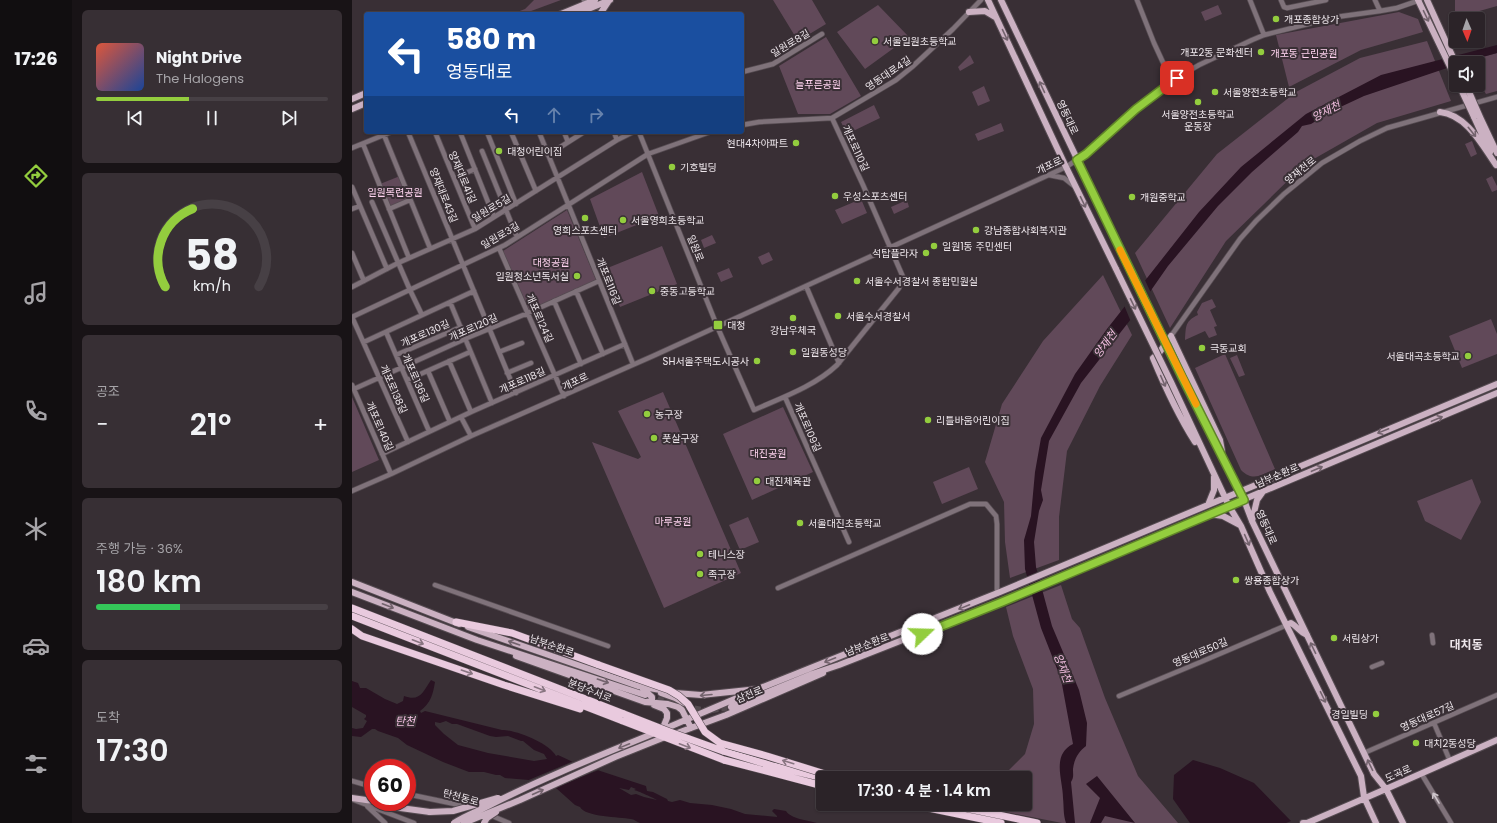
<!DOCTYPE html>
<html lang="ko">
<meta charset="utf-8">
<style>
:root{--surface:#2b2328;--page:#372f34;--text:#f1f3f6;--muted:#a6a4a8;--line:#474045;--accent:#93cd3e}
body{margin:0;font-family:Poppins,"Noto Sans KR",sans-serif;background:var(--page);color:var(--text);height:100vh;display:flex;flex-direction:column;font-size:15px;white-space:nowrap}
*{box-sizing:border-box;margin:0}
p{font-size:13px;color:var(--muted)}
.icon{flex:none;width:22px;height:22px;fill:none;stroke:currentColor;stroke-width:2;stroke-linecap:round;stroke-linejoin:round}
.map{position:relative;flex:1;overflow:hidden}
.sheet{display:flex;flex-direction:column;gap:10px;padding:10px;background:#181316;width:280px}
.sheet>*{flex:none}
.top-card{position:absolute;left:12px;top:12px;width:380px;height:122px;border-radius:4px;box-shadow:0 1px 3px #0004,0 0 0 1px var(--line);background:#1a4fa0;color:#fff;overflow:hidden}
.needle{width:26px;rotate:178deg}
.tools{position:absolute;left:1097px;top:12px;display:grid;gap:8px}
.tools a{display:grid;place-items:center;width:36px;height:36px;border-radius:4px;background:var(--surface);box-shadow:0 1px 3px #0004,0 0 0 1px var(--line);font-size:20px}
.speed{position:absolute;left:12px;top:759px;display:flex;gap:8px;font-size:20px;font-weight:700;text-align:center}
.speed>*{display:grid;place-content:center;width:52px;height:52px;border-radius:50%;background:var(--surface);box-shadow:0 1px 3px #0004,0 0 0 1px var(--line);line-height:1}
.speed .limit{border:6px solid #d22;background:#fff;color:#111}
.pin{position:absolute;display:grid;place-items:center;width:34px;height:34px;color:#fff;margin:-17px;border-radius:8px;box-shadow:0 2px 6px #0006}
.me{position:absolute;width:44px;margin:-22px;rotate:69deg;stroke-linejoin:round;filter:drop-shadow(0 0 3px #0008)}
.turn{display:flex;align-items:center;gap:14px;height:84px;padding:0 16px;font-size:18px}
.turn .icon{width:52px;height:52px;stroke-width:2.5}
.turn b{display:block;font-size:28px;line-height:34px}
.lanes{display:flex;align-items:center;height:38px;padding:0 16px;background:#0003;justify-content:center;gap:20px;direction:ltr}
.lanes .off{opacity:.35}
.big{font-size:30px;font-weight:600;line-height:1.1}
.sheet .card{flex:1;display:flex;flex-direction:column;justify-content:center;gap:6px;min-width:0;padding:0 14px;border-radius:6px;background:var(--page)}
.sheet .dial{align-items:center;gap:0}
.dial svg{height:104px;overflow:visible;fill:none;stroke:var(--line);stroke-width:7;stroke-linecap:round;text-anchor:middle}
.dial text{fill:var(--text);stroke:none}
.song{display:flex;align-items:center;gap:12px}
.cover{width:48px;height:48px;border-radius:6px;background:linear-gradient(135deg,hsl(10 70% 55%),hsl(220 70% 35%))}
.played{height:4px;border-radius:2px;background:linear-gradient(90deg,var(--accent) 40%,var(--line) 40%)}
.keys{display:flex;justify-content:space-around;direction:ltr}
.heat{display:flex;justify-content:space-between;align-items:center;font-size:22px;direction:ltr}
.charge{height:6px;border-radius:3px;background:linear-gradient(90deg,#34c759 36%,var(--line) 0)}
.trip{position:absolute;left:464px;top:771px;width:216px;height:40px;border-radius:4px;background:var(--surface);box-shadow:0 1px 3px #0004,0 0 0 1px var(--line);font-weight:600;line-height:40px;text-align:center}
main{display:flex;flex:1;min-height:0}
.menu{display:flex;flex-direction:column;width:72px;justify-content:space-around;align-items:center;background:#110e10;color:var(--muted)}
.menu .icon{width:28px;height:28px}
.menu .selected{color:var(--accent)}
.menu b{font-size:18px;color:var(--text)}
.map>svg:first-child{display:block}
.green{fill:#614959}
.water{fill:#291322;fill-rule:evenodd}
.pier{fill:#392f35}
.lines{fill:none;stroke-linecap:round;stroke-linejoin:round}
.major-tunnel{stroke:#544b50;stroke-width:6;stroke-dasharray:6 3;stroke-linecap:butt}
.minor-casing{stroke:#564c52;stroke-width:6}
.major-casing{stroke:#564c52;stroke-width:8}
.highway-casing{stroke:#564c52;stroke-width:8}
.minor{stroke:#7f727a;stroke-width:4.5}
.major{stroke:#cbb1c2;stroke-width:6}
.highway{stroke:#e9cade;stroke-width:7}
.major-bridge-casing{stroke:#564c52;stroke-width:8;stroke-linecap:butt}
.highway-bridge-casing{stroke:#564c52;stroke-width:8;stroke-linecap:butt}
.major-bridge{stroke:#cbb1c2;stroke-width:6}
.highway-bridge{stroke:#e9cade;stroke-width:7}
.oneway{stroke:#73636d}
.oneway2{stroke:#887581}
.oneway3{stroke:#cdc4ca}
.route-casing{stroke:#608528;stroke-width:10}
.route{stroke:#93cd3e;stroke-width:7}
.slow{stroke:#f59e0b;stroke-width:7}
.poi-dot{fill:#93cd3e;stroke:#392f35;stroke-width:1.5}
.labels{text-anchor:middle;stroke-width:4;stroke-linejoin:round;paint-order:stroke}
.poi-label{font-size:10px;fill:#eee7ec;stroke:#392f35;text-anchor:start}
.street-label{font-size:10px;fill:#eee7ec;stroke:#392f35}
.park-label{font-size:10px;fill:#fed3ef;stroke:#392f35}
.water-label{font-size:11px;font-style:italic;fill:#f4c0e2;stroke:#392f35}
.quarter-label{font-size:12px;font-weight:bold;fill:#eee7ec;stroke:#392f35}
</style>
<main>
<nav class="menu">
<b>17:26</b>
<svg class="icon selected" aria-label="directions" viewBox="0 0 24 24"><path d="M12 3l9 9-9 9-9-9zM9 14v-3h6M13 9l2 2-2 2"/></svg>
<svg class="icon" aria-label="music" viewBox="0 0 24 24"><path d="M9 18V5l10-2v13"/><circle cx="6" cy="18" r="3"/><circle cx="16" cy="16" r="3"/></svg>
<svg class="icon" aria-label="phone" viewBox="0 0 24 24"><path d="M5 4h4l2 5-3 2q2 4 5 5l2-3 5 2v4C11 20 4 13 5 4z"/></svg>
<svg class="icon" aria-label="climate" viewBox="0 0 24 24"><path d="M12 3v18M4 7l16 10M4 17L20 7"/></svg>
<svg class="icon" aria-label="car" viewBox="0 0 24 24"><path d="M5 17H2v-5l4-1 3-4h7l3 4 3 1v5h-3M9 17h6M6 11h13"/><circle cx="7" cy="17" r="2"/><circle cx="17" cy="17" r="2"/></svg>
<svg class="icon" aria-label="filters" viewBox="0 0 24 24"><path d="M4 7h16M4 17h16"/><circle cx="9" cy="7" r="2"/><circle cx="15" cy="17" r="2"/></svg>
</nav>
<section class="sheet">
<div class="card">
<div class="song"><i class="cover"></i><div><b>Night Drive</b><p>The Halogens</p></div></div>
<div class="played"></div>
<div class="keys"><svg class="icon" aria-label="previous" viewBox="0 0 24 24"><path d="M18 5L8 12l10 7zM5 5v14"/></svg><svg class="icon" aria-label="pause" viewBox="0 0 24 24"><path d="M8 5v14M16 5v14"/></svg><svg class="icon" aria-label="next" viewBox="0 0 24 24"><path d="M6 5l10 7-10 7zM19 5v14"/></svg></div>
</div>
<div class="card dial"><svg viewBox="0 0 100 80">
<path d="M14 69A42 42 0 1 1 86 69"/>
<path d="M14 69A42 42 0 0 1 35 9" stroke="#93cd3e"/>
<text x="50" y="56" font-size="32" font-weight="700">58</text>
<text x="50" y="72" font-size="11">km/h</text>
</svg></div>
<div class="card"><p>공조</p>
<div class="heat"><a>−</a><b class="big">21°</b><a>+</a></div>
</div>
<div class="card"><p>주행 가능 · 36%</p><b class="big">180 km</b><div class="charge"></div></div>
<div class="card"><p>도착</p><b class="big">17:30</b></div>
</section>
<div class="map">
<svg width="1145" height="823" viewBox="0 0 1145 823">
<rect width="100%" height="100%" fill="#392f35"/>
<path class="green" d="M182,0h27l-38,14h-11l13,-5z
M421,0h39l14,24 -28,17z
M1103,0h42v6l-42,12z
M526,5l31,32 -44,32 -28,-37z
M866,5l4,9 -17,7 -4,-9z
M1047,12l19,7 5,13 -62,18 -72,37 -13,-52z
M474,37l35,59 -31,18h-32l-19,-48z
M1075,41l24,60 -74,22 -72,41 -79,77 -56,87 -35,-75 82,-99 79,-62 64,-34z
M1145,53v38l-11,3 -8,-13v-18h-10l-1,-2z
M618,55l4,8 -14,8 -2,-4z
M632,86l6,15 -12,5 -6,-14z
M522,105l6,13 -33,16 -6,-12z
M649,123l3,8 -26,10 -3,-7z
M1120,141l5,13 -6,3 -6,-13z
M290,172l17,44 -55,22 -14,-39z
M48,176l9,23 -20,8 -9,-23z
M1140,176l5,10v4l-5,2 -6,-13z
M509,199l6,14 -25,11 -7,-14z
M555,200l2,7 -15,7 -3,-7z
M215,210l29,70 -67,30 -26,-59z
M360,235l4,8 -12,5 -3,-8z
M310,246l15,38 -57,23 -15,-38z
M417,252l4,8 -11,5 -4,-8z
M377,268l4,9 -12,5 -4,-9z
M751,275l29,60 -32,51 -33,65 -8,66v43l-49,18 -5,-36 -1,-40 -19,-40 17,-58 41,-63z
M860,299l4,8 -6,3 7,16 -3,1 3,8 -8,3 -4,-7 -20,9c1,-14 0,-19 13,-25l-1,-3 5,-9z
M1139,319l6,15v20l-35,14 -13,-32z
M873,354l50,115c-14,6 -22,13 -34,1l-46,-102z
M885,355l8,20 -6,2 -9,-19z
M311,392l78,181 -77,35 -72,-166 46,17 3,-2 -23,-46z
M0,397l27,63 -27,12z
M431,407l30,65 -61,28 -29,-66z
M617,467l9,22 -36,15 -9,-22z
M1120,479l9,23 -20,38 -36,-19 -8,-20z
M396,517l11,25 -19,8 -11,-25z
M709,585l11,34 8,9 25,70 33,78 40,47h-116l-87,-17 -4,-2h54v-26h-24l24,-24 9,-30 -1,-35 -20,-53 -7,-29z"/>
<path class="water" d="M1145,45v8l-36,10h-5v2l-92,31 -30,14 -23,14 -9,2 -4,6 -46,40 -34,34 -50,60 -37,53 -50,64 -32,58 -8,49 2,10 -4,11 -5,31 2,25 16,59 27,64 8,33 -1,23c-7,5 -12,13 -13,23 0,6 1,8 -2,13l4,41h-9c-3,-9 -2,-16 -3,-25 0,-18 -12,-43 10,-54l-12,-65 -20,-51 -16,-59 -1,-29 7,-24 4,-44 6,-34 34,-64 32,-45 92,-117 42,-45 65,-53 75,-39z
M79,680l4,2c-2,12 -4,21 -15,29l1,2 4,-2 77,19c14,0 47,13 54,26l2,-1 15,7 73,24 1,5 6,1 14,7 1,2 4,1 8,-2 10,3 22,2 19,4 14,5 32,3v-1l-5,-5 2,-2 12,2c5,8 21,9 31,12h-177c-3,-1 -6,-4 -9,-4 -11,-2 -46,-2 -51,-12l-5,-2 -19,-17 -27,-8 -24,-2 -5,-3h-4l-12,-3h-15l-26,-10 -36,-17 -9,-7 -20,-7 -3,-2h-3l-11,8 -9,-1v-8l4,1 7,-1 4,-7 -3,-2 2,-2v-2l-14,-8v-26l6,2 2,5h6l19,11 12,5 6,-3 1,-5c16,6 19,-4 27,-16zM94,721l6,3h5l33,12 6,1 12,-1 13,5h2l11,9 10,4 3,5 -13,2 -46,-8 -30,-8 -14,-11 -9,-9v-3l5,1zM279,787l5,2 -2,1c2,0 22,9 23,10l-13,-3 -8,-3 -5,1 -12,-7 10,2z
M841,760l27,8 34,15 37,38 -5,2h-96l-17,-24 1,-24z
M745,776l38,47 -30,-7 -4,7h-11l10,-25 -14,-14z"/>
<path class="pier" d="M792,278l7,15 -20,29 -7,-17z
M224,760l25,9 -49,20 -24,-7h-4z"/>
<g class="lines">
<path class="major-tunnel" d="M297,696l19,7
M325,705l30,6 24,-4"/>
<g class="minor-casing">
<path id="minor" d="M232,0l5,14
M785,0l17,43 18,39
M898,0l14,35
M929,0l3,7 3,1 39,-8
M1023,0l5,11
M390,72l31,-8 49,-30
M390,125l17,-3 73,-4 64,-38 16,-13 41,-38 28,-29
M56,132l108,261
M83,132l40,97
M108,132l34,85
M135,132l29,72
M159,132l25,59
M187,132l94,232
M212,132l4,10
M262,132l3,8
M287,132l78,194 37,84c27,-12 61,-24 83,-45l62,-77 4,-11 -40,-92 -31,-67
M32,135l46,113
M11,144l46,114
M0,148l39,-16
M130,151l35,86
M196,155l36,-23
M697,175l15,3 10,8
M102,178l21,-9
M0,187l35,82
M20,202l38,88 12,25
M0,209l8,-3
M37,209l21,-9
M147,248l65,148
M0,253l12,28
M454,286l33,77
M0,287l46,-24 77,-34 142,-89 16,-8
M224,291l27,63
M202,301l27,63
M98,302l42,101
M0,317l153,-72 143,-91 62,-22
M0,317l56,125
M34,332l43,99
M819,336l69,-97 16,-18 28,-27 38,-31 38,-22 27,-13 110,-31
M12,342l110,-51
M147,352l23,-9
M44,355l65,-28
M97,361l22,51
M76,371l22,51
M155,373l24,-10
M55,380l63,-28
M0,385l39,89
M2,389l113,-51 61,-25 71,-32
M433,397l64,145
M109,417l10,19
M30,454l89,-42 154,-68
M0,491l39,-17 80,-38 182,-80 413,-189 20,-13 50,-45 41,-31 22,-13 53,-25 12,-5 72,-18 44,-6 17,-3 23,-8
M83,585l173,61
M426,588l192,-84h16l10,12 1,8v70
M1080,635l1,8
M1020,667l10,-4
M767,696l84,-35 84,-36
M1082,723l16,38
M1012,753l133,-58
M1069,773l30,50
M0,781l21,6
M55,794l48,10 24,7
M2,800l60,23
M15,806l18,17
M138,815l19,8"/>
</g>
<g class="major-casing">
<path id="major" d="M636,0l78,167 50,102
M649,0l124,259
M1066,0l38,79
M1075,0l29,64
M617,12l16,-1 10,6
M209,14l34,-14
M224,14l34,-14
M248,14l8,-12
M0,99l14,-6
M0,109l14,-6
M1088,112c27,3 42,33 56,53
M1122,117l16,35
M1128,117l17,36
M830,377l62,123 8,21 122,253 12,15 17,34
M819,382l58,124 12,20 29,66 91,184 3,21 12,26
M843,442c-17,-27 -30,-55 -42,-84l6,-5 12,-17 49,104 2,11
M856,505l6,-15v-13
M858,514l13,2 17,9
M900,521l5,-21 5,-7
M0,582l107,42
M0,592l125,48 168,55
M935,625l4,-2c7,4 7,8 16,12
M116,627l170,59 28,5
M164,656l129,46 23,2 10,3 4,3 9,18
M291,689l9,8v4l-6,1
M309,693l14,5 9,5
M323,693l26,2 57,-6 242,-97 497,-208
M302,705l10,4 3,4v5l-5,12
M379,707l81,-33 27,-9 163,-64 495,-208
M310,730l89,-38
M320,735l54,-20 97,-42
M0,798l21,3
M24,802l17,5 37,5
M951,823h4c64,-27 127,-55 190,-83"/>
</g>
<g class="highway-casing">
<path id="highway" d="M0,608l272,106
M0,616l271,105
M104,622l56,11 87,32
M0,629l10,7 142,49 76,24
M371,751l50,15 51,12
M372,760l99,26
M557,804l92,19
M594,804l91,19"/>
</g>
<use href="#minor" class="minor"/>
<use href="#major" class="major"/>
<use href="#highway" class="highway"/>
<g class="major-bridge-casing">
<path id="major-bridge" d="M1107,85l15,32
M1114,85l14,32
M773,259l57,118
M764,269l55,113
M78,812l23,-1 45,-13
M102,823c12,-8 25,-12 38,-19 53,-27 109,-49 165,-72
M112,823l56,-23 95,-43 50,-20
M132,823l3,-5 9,-6"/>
</g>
<g class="highway-bridge-casing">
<path id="highway-bridge" d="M247,665l70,25 10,6 9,8 17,28 15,11 47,13 71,22
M272,714l46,18 53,19
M271,721l101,39"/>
</g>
<use href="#major-bridge" class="major-bridge"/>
<use href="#highway-bridge" class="highway-bridge"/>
</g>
<defs><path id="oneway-shaft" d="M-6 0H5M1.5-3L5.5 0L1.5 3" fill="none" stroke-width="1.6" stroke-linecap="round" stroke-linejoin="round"/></defs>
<g class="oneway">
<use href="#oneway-shaft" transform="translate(1074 16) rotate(64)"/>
<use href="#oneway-shaft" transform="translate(653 35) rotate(65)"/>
<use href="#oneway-shaft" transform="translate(690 87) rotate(-115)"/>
<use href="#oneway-shaft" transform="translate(1120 132) rotate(51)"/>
<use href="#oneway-shaft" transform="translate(731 202) rotate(64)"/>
<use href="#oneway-shaft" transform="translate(781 304) rotate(64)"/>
<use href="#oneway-shaft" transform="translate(811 381) rotate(66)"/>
<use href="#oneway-shaft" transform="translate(1085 419) rotate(-23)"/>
<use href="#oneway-shaft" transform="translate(1031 431) rotate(158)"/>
<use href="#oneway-shaft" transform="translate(965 469) rotate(-23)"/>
<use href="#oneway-shaft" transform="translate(895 540) rotate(66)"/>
<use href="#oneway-shaft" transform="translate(36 606) rotate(21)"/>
<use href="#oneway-shaft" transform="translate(612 607) rotate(158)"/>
<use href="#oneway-shaft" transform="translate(162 643) rotate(-161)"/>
<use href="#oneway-shaft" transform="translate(961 648) rotate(-116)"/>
<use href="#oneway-shaft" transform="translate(478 660) rotate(158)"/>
<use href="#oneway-shaft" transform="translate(251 681) rotate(19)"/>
<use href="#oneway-shaft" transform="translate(354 695) rotate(175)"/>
<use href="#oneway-shaft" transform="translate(971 697) rotate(64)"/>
<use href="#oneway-shaft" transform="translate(272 746) rotate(158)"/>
<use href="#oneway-shaft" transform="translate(1018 765) rotate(-116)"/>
<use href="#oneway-shaft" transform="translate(186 792) rotate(-24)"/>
</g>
<g class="oneway2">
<use href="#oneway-shaft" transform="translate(66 642) rotate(21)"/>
<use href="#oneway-shaft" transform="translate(115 672) rotate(19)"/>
<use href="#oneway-shaft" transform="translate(188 689) rotate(21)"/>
<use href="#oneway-shaft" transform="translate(333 746) rotate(21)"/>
<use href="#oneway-shaft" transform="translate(436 762) rotate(-163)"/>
</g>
<use class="oneway3" href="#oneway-shaft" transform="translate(1084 798) rotate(-121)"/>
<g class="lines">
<g class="route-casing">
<path id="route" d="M570,634l80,-32 242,-102 -62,-123 -105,-217 9,-6 50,-45 41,-31"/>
</g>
<use href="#route" class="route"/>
<path class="slow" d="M768,250l76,154"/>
</g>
<g class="poi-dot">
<circle cx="924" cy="19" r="4"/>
<circle cx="523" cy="41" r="4"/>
<circle cx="909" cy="52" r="4"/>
<circle cx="863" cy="92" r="4"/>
<circle cx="846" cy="102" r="4"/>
<circle cx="444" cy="143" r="4"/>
<circle cx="147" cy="151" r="4"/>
<circle cx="320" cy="167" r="4"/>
<circle cx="483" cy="196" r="4"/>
<circle cx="780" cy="197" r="4"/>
<circle cx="233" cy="218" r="4"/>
<circle cx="271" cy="220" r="4"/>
<circle cx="624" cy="230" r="4"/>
<circle cx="582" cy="246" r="4"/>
<circle cx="574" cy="253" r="4"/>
<circle cx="225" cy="276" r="4"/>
<circle cx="505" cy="281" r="4"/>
<circle cx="300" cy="291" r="4"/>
<circle cx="486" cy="316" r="4"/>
<circle cx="441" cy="318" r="4"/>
<rect x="361" y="320" width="10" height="10" rx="2"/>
<circle cx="850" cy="348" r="4"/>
<circle cx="441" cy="352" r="4"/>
<circle cx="1116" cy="356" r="4"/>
<circle cx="405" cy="361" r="4"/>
<circle cx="295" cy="414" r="4"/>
<circle cx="576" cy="420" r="4"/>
<circle cx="302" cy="438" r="4"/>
<circle cx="405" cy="481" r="4"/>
<circle cx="448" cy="523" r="4"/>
<circle cx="348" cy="554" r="4"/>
<circle cx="348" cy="574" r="4"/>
<circle cx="884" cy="580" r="4"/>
<circle cx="982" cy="638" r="4"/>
<circle cx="1024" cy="714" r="4"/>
<circle cx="1064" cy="743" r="4"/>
</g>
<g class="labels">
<g class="poi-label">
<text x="932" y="23">개포종합상가</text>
<text x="531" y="45">서울일원초등학교</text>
<text x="901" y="56" text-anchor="end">개포2동 문화센터</text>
<text x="871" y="96">서울양전초등학교</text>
<text x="846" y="118" text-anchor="middle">서울양전초등학교<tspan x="846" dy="12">운동장</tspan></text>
<text x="436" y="147" text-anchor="end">현대4차아파트</text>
<text x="155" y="155">대청어린이집</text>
<text x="328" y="171">기호빌딩</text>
<text x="491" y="200">우성스포츠센터</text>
<text x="788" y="201">개원중학교</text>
<text x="279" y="224">서울영희초등학교</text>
<text x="233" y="234" text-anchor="middle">영희스포츠센터</text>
<text x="632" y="234">강남종합사회복지관</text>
<text x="590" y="250">일원1동 주민센터</text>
<text x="566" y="257" text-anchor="end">석탑플라자</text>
<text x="217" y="280" text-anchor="end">일원청소년독서실</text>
<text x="513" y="285">서울수서경찰서 종합민원실</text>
<text x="308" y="295">중동고등학교</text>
<text x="494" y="320">서울수서경찰서</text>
<text x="375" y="329">대청</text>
<text x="441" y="334" text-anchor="middle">강남우체국</text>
<text x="858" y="352">극동교회</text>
<text x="449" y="356">일원동성당</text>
<text x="1108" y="360" text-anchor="end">서울대곡초등학교</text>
<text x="397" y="365" text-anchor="end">SH서울주택도시공사</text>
<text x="303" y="418">농구장</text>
<text x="584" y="424">리틀바움어린이집</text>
<text x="310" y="442">풋살구장</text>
<text x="413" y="485">대진체육관</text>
<text x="456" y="527">서울대진초등학교</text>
<text x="356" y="558">테니스장</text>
<text x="356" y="578">족구장</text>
<text x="892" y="584">쌍용종합상가</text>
<text x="990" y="642">서림상가</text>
<text x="1016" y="718" text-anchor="end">경일빌딩</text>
<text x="1072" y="747">대치2동성당</text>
</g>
<g class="street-label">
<text transform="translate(438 43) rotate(-31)" y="4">일원로8길</text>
<text transform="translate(536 73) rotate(-34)" y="4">영동대로4길</text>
<text transform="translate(716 117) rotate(65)" y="4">영동대로</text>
<text transform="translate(504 148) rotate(65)" y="4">개포로110길</text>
<text transform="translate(697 165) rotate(-25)" y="4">개포로</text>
<text transform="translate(948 170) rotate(-39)" y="4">양재천로</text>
<text transform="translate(111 177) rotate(67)" y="4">양재대로41길</text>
<text transform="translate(92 195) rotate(68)" y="4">양재대로43길</text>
<text transform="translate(139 208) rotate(-31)" y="4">일원로5길</text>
<text transform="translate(148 235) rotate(-30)" y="4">일원로3길</text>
<text transform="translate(344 248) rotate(68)" y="4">일원로</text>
<text transform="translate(257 281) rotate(68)" y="4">개포로116길</text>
<text transform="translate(188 318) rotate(66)" y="4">개포로124길</text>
<text transform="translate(121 327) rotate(-24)" y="4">개포로120길</text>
<text transform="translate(73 333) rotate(-24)" y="4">개포로130길</text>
<text transform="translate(64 378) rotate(66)" y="4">개포로136길</text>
<text transform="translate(170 380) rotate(-24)" y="4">개포로118길</text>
<text transform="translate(223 381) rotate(-25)" y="4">개포로</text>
<text transform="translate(42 389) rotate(66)" y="4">개포로138길</text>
<text transform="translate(28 426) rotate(66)" y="4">개포로140길</text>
<text transform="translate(456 427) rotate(66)" y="4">개포로109길</text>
<text transform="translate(925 475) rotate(-23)" y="4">남부순환로</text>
<text transform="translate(915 527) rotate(66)" y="4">영동대로</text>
<text transform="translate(515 644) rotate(-21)" y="4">남부순환로</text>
<text transform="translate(200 645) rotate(19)" y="4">남부순환로</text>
<text transform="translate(848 652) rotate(-23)" y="4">영동대로50길</text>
<text transform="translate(238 690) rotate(21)" y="4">분당수서로</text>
<text transform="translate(397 694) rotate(-22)" y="4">삼전로</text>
<text transform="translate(1075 716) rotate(-24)" y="4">영동대로57길</text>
<text transform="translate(1046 773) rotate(-24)" y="4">도곡로</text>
<text transform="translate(109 797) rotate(15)" y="4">탄천동로</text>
</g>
<g class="park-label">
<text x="952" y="57">개포동 근린공원</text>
<text x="466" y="88">늘푸른공원</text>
<text x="43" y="196">일원목련공원</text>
<text x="199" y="266">대청공원</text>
<text x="416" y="457">대진공원</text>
<text x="321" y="525">마루공원</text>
</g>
<g class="water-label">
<text transform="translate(974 111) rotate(-27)" y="4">양재천</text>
<text transform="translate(753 344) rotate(-53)" y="4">양재천</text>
<text transform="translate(711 668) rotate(69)" y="4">양재천</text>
<text x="53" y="725">탄천</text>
</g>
<g class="quarter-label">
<text x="1114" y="649">대치동</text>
</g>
</g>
</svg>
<div class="tools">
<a><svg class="needle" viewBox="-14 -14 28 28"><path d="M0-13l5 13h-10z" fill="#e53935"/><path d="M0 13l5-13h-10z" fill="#a6a4a8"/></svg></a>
<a><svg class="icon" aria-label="sound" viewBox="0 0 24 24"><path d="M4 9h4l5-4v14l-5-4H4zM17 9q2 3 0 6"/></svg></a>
</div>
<div class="speed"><div class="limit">60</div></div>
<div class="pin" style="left:825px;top:78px;background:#d93025"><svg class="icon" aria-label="arrive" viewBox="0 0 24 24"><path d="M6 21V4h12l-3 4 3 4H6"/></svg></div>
<svg class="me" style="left:570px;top:634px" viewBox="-20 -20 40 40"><circle r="19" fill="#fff"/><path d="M0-13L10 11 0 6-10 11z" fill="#93cd3e"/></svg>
<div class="trip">17:30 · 4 분 · 1.4 km</div>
<div class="top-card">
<div class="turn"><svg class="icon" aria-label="left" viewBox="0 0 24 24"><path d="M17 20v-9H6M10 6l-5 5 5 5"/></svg><div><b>580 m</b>영동대로</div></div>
<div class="lanes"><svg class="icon" aria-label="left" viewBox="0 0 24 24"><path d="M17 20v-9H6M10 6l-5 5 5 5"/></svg><svg class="icon off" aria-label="ahead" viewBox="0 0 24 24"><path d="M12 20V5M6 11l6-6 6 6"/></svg><svg class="icon off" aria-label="right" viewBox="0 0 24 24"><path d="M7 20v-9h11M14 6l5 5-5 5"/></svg></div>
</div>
</div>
</main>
